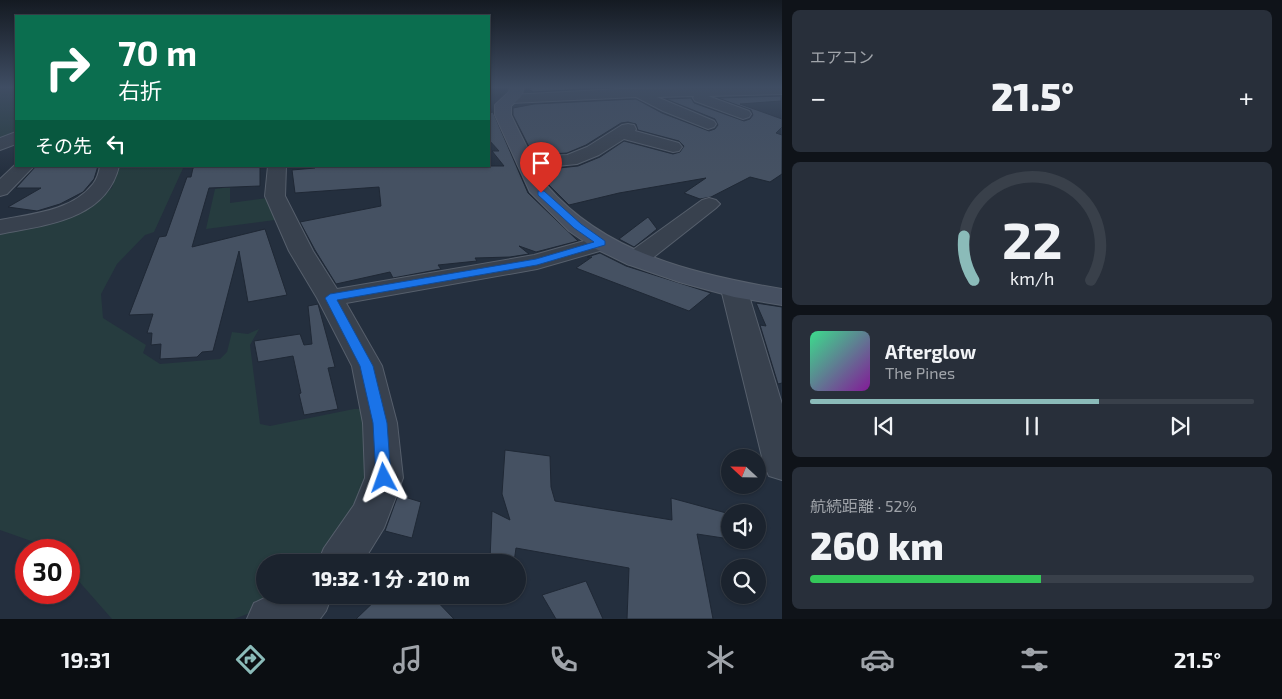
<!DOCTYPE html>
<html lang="ja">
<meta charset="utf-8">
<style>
:root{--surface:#1b232e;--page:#282f3a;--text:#f1f3f6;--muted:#a0a4aa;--line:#39404a;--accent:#8bbbb9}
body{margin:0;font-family:"Exo 2","Noto Sans JP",sans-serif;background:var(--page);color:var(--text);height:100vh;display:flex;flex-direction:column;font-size:19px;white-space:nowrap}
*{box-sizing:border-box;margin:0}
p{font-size:16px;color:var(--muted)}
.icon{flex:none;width:28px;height:28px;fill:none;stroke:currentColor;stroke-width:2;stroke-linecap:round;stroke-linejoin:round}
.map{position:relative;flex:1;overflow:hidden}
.panel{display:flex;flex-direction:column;gap:10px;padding:10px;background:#0f1319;width:500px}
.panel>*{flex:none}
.top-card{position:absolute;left:15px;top:15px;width:475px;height:152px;border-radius:0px;box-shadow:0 1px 4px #0004,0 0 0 1px var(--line);background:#0b6e4f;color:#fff;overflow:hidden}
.needle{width:32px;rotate:292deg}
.fabs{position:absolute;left:721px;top:449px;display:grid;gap:10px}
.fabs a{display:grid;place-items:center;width:45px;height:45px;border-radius:50%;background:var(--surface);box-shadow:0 1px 4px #0004,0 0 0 1px var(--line);font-size:25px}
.speed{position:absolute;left:15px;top:539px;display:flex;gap:10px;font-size:25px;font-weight:700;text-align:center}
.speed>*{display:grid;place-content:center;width:65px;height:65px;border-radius:50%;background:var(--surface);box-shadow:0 1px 4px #0004,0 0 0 1px var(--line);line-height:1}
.speed .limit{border:8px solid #d22;background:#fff;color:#111}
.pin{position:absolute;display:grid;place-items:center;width:42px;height:42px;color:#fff;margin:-51px -21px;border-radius:50% 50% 50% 0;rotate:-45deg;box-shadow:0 0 5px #0007}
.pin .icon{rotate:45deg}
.me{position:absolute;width:55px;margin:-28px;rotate:356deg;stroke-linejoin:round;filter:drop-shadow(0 0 4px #0008)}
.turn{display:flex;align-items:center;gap:18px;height:105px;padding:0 20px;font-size:22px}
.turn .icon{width:65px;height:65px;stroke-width:2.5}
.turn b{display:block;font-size:35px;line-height:42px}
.then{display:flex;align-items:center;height:48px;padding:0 20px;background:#0003;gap:10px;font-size:19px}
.big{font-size:38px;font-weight:800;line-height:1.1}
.panel .card{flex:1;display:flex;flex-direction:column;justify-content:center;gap:8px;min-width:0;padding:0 18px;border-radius:8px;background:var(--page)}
.panel .dial{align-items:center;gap:0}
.dial svg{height:130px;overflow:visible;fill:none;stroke:var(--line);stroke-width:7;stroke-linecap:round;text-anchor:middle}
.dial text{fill:var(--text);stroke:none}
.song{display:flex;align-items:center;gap:15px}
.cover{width:60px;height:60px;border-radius:8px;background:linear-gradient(135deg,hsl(150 70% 55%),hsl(290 70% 35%))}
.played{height:5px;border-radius:2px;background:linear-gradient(90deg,var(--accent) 65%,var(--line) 65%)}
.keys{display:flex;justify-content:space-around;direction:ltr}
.heat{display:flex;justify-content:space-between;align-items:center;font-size:28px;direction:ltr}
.charge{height:8px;border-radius:4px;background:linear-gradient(90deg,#34c759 52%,var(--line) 0)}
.trip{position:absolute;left:256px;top:554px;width:270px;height:50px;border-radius:25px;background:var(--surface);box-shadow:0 1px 4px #0004,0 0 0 1px var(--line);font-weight:800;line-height:50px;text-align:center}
.tabs{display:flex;height:80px;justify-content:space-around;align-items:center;background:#0b0e12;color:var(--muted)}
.tabs .icon{width:35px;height:35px}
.tabs .current{color:var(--accent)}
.tabs b{font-size:22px;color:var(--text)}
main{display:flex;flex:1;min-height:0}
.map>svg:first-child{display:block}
.green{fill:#263c3f}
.building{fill:#455162;stroke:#1f2835}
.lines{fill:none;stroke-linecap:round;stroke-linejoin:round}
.minor-casing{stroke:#565f6c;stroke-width:2}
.secondary-casing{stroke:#565f6c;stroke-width:2}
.minor{fill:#38414e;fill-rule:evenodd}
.secondary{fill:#465061;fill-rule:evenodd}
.route{fill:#1a73e8;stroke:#114b97}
</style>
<main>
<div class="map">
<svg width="782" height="619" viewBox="0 0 782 619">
<rect width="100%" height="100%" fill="#242f3e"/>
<path class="green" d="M0,87h16v47l-16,7z
M117,166h67l-30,66 -9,3 -28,29 -16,30 2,24 43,27 -3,8 17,11 60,-5 7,-7 5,-20 16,2 11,-5 -9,16 10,79 10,2 84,-17h11l4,58 -10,37 -46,58h-48v33h16l-15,12 -32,12h-122l-43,-49v-20h-23l-12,-8 -34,-12v-299l94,-30 18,-13z
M230,187v16l37,-5 8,22 -69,9 9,-40z"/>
<path class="building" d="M531,87h86l-84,5 -4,-3 3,-1z
M781,96v5l-41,3 42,15v8l-6,6 6,2v39l-12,8 -20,-5 -39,20 -11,2 -16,-6 22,-15 -87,15 -50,12 -22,-22 -7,-13 38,-4 22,-9 24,-16 49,13 7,-2 4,-6 -5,-5 -41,-11 -2,-6 -8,-2 -7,1 -35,22 -19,8 -34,2 -20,-40v-7l21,-4 102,-5 26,14 47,18 6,-2 3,-4 -3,-6 -49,-20 25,-1 3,5 50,18 6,-2 3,-4 -2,-5 -33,-12z
M493,112l35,81 50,48 -42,11 -17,-6 10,8 -19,3 -35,1 2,3 -39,4 3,4 -48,9 -3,-6 -54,12 -21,-34 -15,-28 81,-16 -2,-19 -84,6 -3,-23 23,-2 1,-2h188l-12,-15h7l-10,-11v-27z
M36,166h62l-4,13 -11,13 -23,12 -23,7 -29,-4 33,-19h-25z
M198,166h62v20l-51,2 -17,59 73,-18 22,66 -39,7 -9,-51 -26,100 -11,1 -5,5 -37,2 1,-15 -10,1 1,-12h-5l6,-19 -24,1 30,-78 7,-1 21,-59h4l2,-9z
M648,217l9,12 -10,8 -13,10 -15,-8z
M600,253l26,13 85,27 -22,18 -113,-43 16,-11h-5z
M756,303l26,4v76l-4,1 -18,-59 6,1z
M318,304l17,63 -7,1 10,41 -34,6 -5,-21 2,-1 -8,-37 -35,6 -4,-21 46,-7 4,11 8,-1 -4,-38z
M505,450l45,6 1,31 4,14 117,19 -1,-22 59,16v25l-33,-5 16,85h-86l2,-51 -113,-20 -2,14h-14l-10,-2 2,-49 18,9 -8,-26z
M398,495l23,7 -9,36 -27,-7z
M586,581l17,38h-47l-14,-24z
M381,595h50l23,24h-98z"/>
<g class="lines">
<g class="minor-casing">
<path id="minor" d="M782,87v7l-74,2 41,15 2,3 -2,3 -6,2 -48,-18 -2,-3 1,-2 -37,1 57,24 2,3 -2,3 -6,2 -45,-18 -27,-14 -125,6 -5,-1 -2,-3 2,-3 5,-1 109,-6z
M628,124l6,1 2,4 -1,2 44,12 3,4 -3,4 -6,1 -49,-13 -25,16 -22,9 -51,5 -7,-2 -2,-4 2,-4 7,-2 41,-2 20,-8 35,-22z
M16,132v12l-16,6v-12z
M16,164v2h18l-27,28 -7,2v-17z
M100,166h19c-13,54 -73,59 -119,68v-14c31,-6 72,-9 93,-36 4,-5 6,-12 7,-18z
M268,166h18l-1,30 28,55 24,38 197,-34 68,-19 8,2 4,5 -4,5 -73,21 -191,34 36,63 15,57 6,55 -19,50 -21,34h-45l6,-14 30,-43 11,-27 -2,-55 -11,-57 -35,-68 -28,-47 -24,-55z
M709,198l7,2 4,4 -4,4 -71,56 -9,2 -9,-2 -3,-5 3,-5 75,-54z
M734,281l9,2 4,6 35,115v76l-13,-4 -5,-11 -43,-176 4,-6z
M271,595h61l-6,16 -6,8h-73l7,-16z"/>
</g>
<g class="secondary-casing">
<path id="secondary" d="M510,87h14l-3,10 -10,9v9c8,17 17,34 25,51 3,6 6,15 11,20 59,68 150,89 235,103v16l-48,-8 -55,-15 -52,-18 -33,-16 -25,-17 -39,-39 -35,-77v-10l14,-13z"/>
</g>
<use href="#minor" class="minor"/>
<use href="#secondary" class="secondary"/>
</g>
<linearGradient id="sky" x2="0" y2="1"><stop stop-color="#141a22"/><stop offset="0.5" stop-color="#3f4d63"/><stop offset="1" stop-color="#3f4d63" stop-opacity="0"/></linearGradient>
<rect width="782" height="174" fill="url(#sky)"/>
<path class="route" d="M538,191h6l37,33 24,17v4l-68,20 -200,35 36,66 14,57 4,55 -2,4 -5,2 -6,-2 -2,-4 -3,-55 -13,-57 -35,-68 5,-4 206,-35 58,-17 -20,-14 -36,-33z"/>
</svg>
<div class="fabs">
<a><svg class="needle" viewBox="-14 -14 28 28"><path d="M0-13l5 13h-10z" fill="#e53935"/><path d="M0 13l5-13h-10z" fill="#a0a4aa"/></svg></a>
<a><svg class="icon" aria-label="sound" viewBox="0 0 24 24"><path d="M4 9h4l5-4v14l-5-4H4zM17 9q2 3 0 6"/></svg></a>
<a><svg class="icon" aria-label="search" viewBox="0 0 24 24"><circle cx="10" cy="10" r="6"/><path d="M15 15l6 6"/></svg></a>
</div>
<div class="speed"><div class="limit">30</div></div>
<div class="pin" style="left:541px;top:193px;background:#d93025"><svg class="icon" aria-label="arrive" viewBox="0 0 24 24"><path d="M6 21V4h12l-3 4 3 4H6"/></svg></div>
<svg class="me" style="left:384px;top:478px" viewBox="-20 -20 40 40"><path d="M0-17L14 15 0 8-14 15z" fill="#1a73e8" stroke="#fff" stroke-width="4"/></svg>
<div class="trip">19:32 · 1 分 · 210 m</div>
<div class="top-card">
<div class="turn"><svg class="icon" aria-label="right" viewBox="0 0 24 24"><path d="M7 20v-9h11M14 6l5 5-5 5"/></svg><div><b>70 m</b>右折</div></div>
<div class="then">その先<svg class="icon" aria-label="left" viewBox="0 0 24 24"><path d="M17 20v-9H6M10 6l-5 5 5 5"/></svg></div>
</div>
</div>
<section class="panel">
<div class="card"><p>エアコン</p>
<div class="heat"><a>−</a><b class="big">21.5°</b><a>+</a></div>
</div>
<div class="card dial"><svg viewBox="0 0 100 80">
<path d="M14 69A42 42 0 1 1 86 69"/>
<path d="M14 69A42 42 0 0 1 8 42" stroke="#8bbbb9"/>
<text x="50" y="56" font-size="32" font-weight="700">22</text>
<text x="50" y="72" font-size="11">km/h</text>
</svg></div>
<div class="card">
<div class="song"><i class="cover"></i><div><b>Afterglow</b><p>The Pines</p></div></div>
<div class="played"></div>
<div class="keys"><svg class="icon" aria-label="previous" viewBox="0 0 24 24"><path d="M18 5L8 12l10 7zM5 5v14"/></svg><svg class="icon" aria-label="pause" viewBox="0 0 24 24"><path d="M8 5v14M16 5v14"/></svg><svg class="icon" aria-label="next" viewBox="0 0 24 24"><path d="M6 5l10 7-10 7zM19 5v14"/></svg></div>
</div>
<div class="card"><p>航続距離 · 52%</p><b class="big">260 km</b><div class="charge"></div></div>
</section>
</main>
<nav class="tabs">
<b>19:31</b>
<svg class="icon current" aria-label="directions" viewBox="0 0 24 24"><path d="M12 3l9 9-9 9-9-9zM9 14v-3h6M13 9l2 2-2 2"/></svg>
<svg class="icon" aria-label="music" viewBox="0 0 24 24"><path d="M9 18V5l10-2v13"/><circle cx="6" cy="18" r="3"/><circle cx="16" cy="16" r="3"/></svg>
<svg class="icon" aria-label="phone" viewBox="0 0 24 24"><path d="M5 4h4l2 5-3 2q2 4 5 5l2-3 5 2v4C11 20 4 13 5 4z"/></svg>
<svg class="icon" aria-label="climate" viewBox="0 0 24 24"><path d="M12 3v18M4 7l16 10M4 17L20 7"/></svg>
<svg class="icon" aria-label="car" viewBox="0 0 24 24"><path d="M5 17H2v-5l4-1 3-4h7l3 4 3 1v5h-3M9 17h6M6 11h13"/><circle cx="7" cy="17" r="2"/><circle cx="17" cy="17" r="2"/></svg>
<svg class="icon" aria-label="filters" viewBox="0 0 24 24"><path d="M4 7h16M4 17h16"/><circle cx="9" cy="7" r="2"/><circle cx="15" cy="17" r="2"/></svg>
<b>21.5°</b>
</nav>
